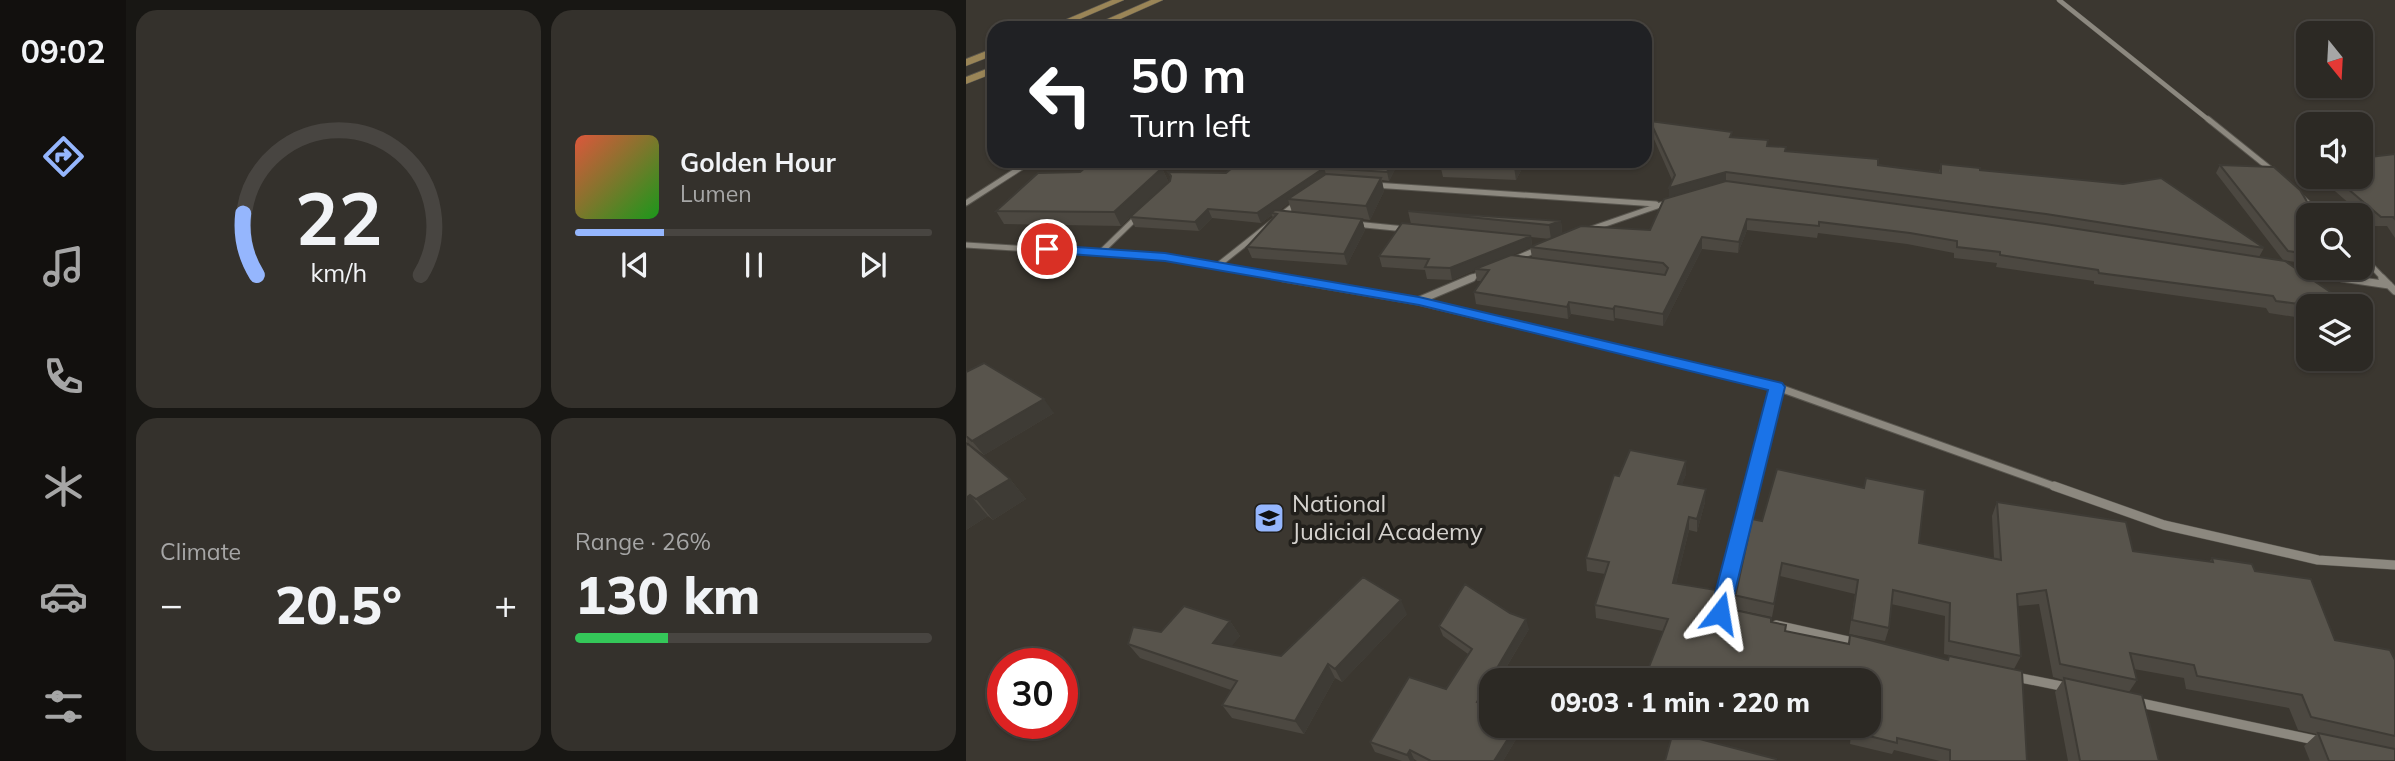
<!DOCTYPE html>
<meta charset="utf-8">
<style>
:root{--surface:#2c2924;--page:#34312c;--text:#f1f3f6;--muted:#a6a6a6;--line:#484541;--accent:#95b6fd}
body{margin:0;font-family:Mulish,sans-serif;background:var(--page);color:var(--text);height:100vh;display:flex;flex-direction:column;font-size:26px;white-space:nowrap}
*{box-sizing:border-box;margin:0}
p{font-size:23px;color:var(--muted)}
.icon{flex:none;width:38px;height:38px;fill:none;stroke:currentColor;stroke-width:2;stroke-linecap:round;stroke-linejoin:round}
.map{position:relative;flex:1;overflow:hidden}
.details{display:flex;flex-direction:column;gap:10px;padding:10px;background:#181714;width:840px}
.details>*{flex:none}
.guide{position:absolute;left:21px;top:21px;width:665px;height:147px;border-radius:21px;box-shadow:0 2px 5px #0004,0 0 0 2px var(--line);background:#202124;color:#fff;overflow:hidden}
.needle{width:46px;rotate:162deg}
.controls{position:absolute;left:1330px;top:21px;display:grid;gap:14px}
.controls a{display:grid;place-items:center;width:77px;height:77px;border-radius:14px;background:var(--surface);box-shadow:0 2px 5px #0004,0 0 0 2px var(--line);font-size:35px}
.speed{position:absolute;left:21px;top:648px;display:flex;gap:14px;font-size:35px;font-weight:700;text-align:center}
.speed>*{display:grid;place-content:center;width:91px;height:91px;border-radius:50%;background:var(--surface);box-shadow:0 2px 5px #0004,0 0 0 2px var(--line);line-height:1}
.speed .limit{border:10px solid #d22;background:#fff;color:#111}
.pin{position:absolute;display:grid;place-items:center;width:60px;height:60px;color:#fff;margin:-30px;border:4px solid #fff;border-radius:50%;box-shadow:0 2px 7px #0007}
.me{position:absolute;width:77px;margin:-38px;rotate:14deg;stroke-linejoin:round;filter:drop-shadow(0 0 5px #0008)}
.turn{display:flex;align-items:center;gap:24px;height:147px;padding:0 28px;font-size:32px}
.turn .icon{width:91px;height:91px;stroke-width:2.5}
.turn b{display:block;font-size:49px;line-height:60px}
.big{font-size:52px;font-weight:800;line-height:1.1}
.details .tile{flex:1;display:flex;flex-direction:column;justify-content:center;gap:10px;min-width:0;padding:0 24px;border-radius:21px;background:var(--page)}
.details .dial{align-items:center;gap:0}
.dial svg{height:182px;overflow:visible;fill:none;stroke:var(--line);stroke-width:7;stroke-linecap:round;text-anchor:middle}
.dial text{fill:var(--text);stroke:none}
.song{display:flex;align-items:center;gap:21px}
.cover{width:84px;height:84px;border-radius:10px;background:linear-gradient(135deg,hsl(10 70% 55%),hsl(120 70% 35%))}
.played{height:7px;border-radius:4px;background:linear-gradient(90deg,var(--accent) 25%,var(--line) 25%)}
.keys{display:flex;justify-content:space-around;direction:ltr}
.heat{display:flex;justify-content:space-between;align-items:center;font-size:38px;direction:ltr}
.charge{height:10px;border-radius:5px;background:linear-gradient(90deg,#34c759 26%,var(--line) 0)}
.details .tiles{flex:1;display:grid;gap:10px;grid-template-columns:repeat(2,1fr)}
.trip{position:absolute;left:513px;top:668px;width:402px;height:70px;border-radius:21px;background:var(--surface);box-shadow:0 2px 5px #0004,0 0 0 2px var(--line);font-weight:800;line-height:70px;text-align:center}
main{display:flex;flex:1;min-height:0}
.dock{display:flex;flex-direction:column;width:126px;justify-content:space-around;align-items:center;background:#12100e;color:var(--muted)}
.dock .icon{width:49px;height:49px}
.dock .active{color:var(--accent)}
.dock b{font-size:32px;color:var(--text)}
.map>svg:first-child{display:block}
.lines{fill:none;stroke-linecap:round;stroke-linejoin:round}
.minor-far3-casing{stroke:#58554e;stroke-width:5}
.minor-far2-casing{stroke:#58554e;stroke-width:7}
.minor-far1-casing{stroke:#58554e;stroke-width:9}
.minor-casing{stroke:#58554e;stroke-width:10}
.primary-casing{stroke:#58554e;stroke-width:1}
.minor-far3{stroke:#8c887f;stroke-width:4.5}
.minor-far2{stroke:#8c887f;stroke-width:5}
.minor-far1{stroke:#8c887f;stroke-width:7}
.minor{stroke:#8c887f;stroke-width:9}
.primary{fill:#9a8557;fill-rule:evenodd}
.wall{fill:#4c4841;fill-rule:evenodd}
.shaded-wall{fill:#3e3b35}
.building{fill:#58544c;stroke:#3e3b35;stroke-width:2}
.route{fill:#1a73e8;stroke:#114b97;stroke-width:2}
.labels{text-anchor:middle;stroke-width:7;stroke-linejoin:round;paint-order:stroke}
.poi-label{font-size:24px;fill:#d5d2ce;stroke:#211f1b;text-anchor:start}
</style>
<main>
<nav class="dock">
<b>09:02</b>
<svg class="icon active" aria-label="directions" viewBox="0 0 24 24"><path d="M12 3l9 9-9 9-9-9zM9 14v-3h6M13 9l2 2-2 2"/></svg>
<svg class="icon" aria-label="music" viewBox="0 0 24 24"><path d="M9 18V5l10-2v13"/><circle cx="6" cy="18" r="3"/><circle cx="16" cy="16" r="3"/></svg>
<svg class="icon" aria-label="phone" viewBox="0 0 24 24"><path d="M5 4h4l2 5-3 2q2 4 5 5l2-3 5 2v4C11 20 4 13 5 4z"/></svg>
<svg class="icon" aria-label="climate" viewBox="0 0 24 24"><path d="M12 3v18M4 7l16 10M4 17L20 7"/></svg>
<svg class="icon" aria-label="car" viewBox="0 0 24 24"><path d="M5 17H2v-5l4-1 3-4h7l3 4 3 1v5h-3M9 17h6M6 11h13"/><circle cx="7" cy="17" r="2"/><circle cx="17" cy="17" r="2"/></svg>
<svg class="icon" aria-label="filters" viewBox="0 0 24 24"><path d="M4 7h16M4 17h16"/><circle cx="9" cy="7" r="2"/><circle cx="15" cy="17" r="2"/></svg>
</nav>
<section class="details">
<div class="tiles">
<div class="tile dial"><svg viewBox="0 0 100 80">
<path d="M14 69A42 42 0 1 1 86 69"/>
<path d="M14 69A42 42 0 0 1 8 42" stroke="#95b6fd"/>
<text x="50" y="56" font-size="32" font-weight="700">22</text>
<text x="50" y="72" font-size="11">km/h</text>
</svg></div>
<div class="tile">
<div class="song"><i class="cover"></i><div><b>Golden Hour</b><p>Lumen</p></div></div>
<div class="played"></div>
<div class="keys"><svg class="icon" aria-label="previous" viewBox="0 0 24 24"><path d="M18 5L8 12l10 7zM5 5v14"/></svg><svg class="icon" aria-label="pause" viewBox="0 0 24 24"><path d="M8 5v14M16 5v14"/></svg><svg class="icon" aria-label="next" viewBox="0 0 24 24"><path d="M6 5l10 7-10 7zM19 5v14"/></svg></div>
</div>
<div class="tile"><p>Climate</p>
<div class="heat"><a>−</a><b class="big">20.5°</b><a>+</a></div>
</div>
<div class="tile"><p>Range · 26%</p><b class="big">130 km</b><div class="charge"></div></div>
</div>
</section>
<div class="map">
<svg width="1429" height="761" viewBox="0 0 1429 761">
<rect width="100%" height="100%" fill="#3b3730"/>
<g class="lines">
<g class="minor-far3-casing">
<path id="minor-far3" d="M1093,0l151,121"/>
</g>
<g class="minor-far2-casing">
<path id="minor-far2" d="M1242,119l66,53
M408,185l282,19
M1335,197l20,18
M0,203l65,-42
M389,224l50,5
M622,230l81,-28
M0,245l199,12 128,22
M135,252l37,-36
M1395,255l23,24
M547,260l25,-11
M251,266l81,-64
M1323,269l64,10
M502,279l15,-6"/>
</g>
<g class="minor-far1-casing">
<path id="minor-far1" d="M317,278l135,23 359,86 282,101
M1376,278l47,7
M1416,278l13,13
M454,300l52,-22
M786,488l25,-101"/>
</g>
<g class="minor-casing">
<path id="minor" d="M1088,486l110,39 154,35 77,5
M754,613l32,-127
M810,625l81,18
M1050,677l50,10
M1170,702l183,39"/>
</g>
<g class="primary-casing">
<path id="primary" d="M146,0h12l-65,28h-13z
M185,0h12l-63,28h-13z
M28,48v7l-28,11v-7z
M28,66v7l-28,11v-7z"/>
</g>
<use href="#minor-far3" class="minor-far3"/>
<use href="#minor-far2" class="minor-far2"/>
<use href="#minor-far1" class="minor-far1"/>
<use href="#minor" class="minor"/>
<use href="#primary" class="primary"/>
</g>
<path class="wall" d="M684,121l82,16 36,3v6l17,5 154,22 2,-9 39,6 284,78 -5,9 92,49h-43v13l-39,-6 -3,-5 -172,-24v-3l-98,-14 1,-4 -43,-5v-5l-47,-9 -89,-11 -1,5 -70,-8 -9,23 -36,-4 -39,77 -48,-8 -1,3 -43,-7 -3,5 -92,-15 -2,-12 7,-11h-4l-2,-11 -23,10 -25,-1 -2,-9 -43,-3 -3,-11 32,-32 -3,-13 153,10 1,13 88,-4 19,-32 3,-18 -22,-50zM565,237l19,2 -18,7zM564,247l2,10 -20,-2z
M1429,154v84l-8,-12h-12l-55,-48 41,-1z
M287,161h146l-10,20 -7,-1 2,11 -14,29 -8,-1 3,11 -18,35 -95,-7 -5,-11 26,-29 -1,-3 -11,8 -49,-5 -13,13 -64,-4 -5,-10 40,-36 1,-3 -3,-6 58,1 19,-5zM323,203l3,9 -14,-1z
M560,161l-10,19 -73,-3 -3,-13z
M1254,165l88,50v49l-25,-4 -67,-87z
M196,168l6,13 -47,45 -117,-2 -8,-13 84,-39z
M0,372l88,41 -70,42 -18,-13z
M0,445l44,34 16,20 -33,21 -5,-4 -22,14z
M720,461v13l-4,10 23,18 -8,30 -8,-2 -13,53 39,21 1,2 55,16 14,9 63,13 2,-9 97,25 2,-4 78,105h-87l-46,-11 -2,4 -42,-10 1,-10 -35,-8h53v-45h-224v-4l18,-46 -67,-13 -1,-13 10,-31 -18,-3 -1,-13 33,-82z
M1031,502l136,49 76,11 3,-4 43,13 80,69 60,20v101h-85l-6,-15 13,-12 -19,-4 -9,-22 -103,-19 -2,-11 -50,-9 3,11 -8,12 30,69h-91l-13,-69 8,-12 -10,-3 -14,-73 -21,2 3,50 -7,13 -70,-15 1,-38 -54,-12 -2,24 -4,13 -36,-7 6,-40 -75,-18 -8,41 -43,-9v-14l7,-1 26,-72 157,22 75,16 -2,-43z
M441,614l-65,68 -7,-4 -31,56 -72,-16 -10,-13 9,-15 -91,-32 -12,-14 33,-12 69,-11 10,15 -9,10 50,10z
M473,626l90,3 -45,76 37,26 -18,30h-86l-3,-2v2h-12l-27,-9 -5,-10 76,-53 22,-35 -25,-18z"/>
<path class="shaded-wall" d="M427,161h6l-10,20 -2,-9z
M552,161h8l-10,19 -2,-13z
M196,168l6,13 -47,45 -7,-14z
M358,168l3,9 -39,22 1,4 -15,11 -3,-1 1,2 -11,8 -4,-10z
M760,172v10l-57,16v-10z
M415,178l3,13 -14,29 -4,-14z
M242,209l4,9 -13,13 -4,-9z
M396,219l3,11 -18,35 -3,-11z
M781,219v11l-9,23 1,-11z
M595,221l1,13 -11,5 -2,-14z
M565,236l1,11 -55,22h-2v1l-23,10 -2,-12z
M736,237v12l-39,77v-12z
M603,302l2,12 -3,5 -1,-12z
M649,306v12l-1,3 -1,-12z
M78,399l10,14 -70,42 -12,-14z
M720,461v13l-8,23v-13z
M44,479l16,20 -33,21 -17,-21z
M740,489l-1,13 -8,30v-13z
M4,495l18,21 -22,14v-32z
M723,517v13l-16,66v-13z
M435,600l6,14 -65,68 -7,-13z
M560,619l3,10 -31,52h-7v12l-11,18 -3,-9z
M264,621l10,15 -17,21 -10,-14z
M362,664l7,14 -31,56 -9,-13z
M550,726h4l1,5 -18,30h-9z
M444,750l4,9v2h-4l-3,-6z"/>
<path class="building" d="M684,121l82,11 -2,5 38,3 -1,6 19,1 -1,4 93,8v6l63,8v-9l39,4v2l143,14 38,-6 103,70 -218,-34 -320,-42 -57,16 6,-13z
M1429,154v65l-2,-2h-12l-47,-40h27v-19z
M287,161h140l-6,11 -63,-4 -67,45 -49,-4 -13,13 -65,-5 40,-36 1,-5 -3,-4 58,1 6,-5h13z
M476,161h76l-4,6 -74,-3z
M1254,165l54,2 26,23 15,25h-7v39l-20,-3z
M120,167l76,1 -48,44 -118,-1 42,-38 42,-1z
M360,174l55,4 -15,28 -78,-7z
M760,181l319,43 240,37 66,45h-38l-37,-5 -3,-5 -174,-23 -1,-3 -98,-15v-3l-43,-5v-6l-47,-8 -91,-11v4l-72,-7 -8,23 -37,-5 -39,77 -48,-8 -2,3 -44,-7 -2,5 -93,-15 15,-22 -14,-1 36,-14 154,20 3,-7 -5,-5 -133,-16 51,-21 69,4 14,-31z
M309,210l87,9 -18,35 -97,-7 30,-33 -6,-1z
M442,211l153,10 -12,4z
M436,223l129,13 -81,32 -25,-1 4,-8 -50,-3z
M18,363l60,36 -72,42 -6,-5v-64z
M2,444l42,35 -34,20 -6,-4 -4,3v-53z
M664,450l56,11 -8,23 28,5 -9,30 -8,-2 -16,66 43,7 -2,11 2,5 55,12v4l15,3 -1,6 64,13 1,-9 98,25 1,-4 73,15 5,90h-77v-11l-53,-12v5l-44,-11 1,-6h15v-45h-142l-40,-10 -3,10h-21l-18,-4 23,-58 -73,-14 14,-43 -23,-4 28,-83 5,1z
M811,469l87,19 2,-10 59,12 -6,53 82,17 -4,-58 129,20 7,29 80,11 -1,-4 40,6 3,7 56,8 24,61 55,10 5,10v76l-84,-19 -9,-22 -105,-19 -3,-11 -64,-12 7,27 -77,-16 -14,-74 -29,4 4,62 -72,-15 1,-38 -57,-13 -4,38 -37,-8 6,-40 -76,-17 -8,41 -45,-10 7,-1 16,-74 10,2z
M397,577l38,23 -66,69 -7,-5 -33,57 -73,-16 15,-24 -109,-37 5,-17 28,5 23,-26 46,15 -17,22 68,13z
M499,584l45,29 16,6 -49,83 14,6v18h25l-22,35h-63l-21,-11 -3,5 -37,-13 39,-65 37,12 26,-40 -33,-23z
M1098,678l78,17 17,66h-79z
M707,732l103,27 -1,2h-110z
M1352,733l77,16v12h-66z"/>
<path class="route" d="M81,245l118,8 254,44 363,86 3,4 -57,233 -8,2 -7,-2 -3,-7 58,-223 -349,-85 -254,-44 -123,-9v-6z"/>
<defs>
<g id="university-square" transform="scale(1.575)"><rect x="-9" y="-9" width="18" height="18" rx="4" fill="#95b6fd" stroke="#211f1b"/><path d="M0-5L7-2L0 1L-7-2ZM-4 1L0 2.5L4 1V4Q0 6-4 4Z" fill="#111"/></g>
</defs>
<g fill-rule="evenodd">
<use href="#university-square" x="303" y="518"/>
</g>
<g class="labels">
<g class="poi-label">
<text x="326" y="512">National<tspan x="326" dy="28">Judicial Academy</tspan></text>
</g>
</g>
</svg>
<div class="controls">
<a><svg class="needle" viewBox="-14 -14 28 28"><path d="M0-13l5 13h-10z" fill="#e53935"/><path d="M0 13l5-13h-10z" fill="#a6a6a6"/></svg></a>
<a><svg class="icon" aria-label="sound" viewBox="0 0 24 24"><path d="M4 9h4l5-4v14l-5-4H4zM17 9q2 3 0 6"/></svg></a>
<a><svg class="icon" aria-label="search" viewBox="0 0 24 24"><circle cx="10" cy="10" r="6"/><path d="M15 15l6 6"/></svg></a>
<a><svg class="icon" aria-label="layers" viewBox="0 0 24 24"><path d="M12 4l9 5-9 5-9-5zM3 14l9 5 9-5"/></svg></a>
</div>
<div class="speed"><div class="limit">30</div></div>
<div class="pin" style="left:81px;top:249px;background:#d93025"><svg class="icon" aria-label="arrive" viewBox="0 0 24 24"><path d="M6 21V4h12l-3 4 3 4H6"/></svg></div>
<svg class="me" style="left:754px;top:613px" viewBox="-20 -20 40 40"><path d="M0-17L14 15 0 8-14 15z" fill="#1a73e8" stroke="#fff" stroke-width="4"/></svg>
<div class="trip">09:03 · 1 min · 220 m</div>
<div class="guide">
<div class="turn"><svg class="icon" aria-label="left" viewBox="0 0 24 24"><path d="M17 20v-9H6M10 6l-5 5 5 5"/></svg><div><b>50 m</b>Turn left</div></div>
</div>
</div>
</main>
